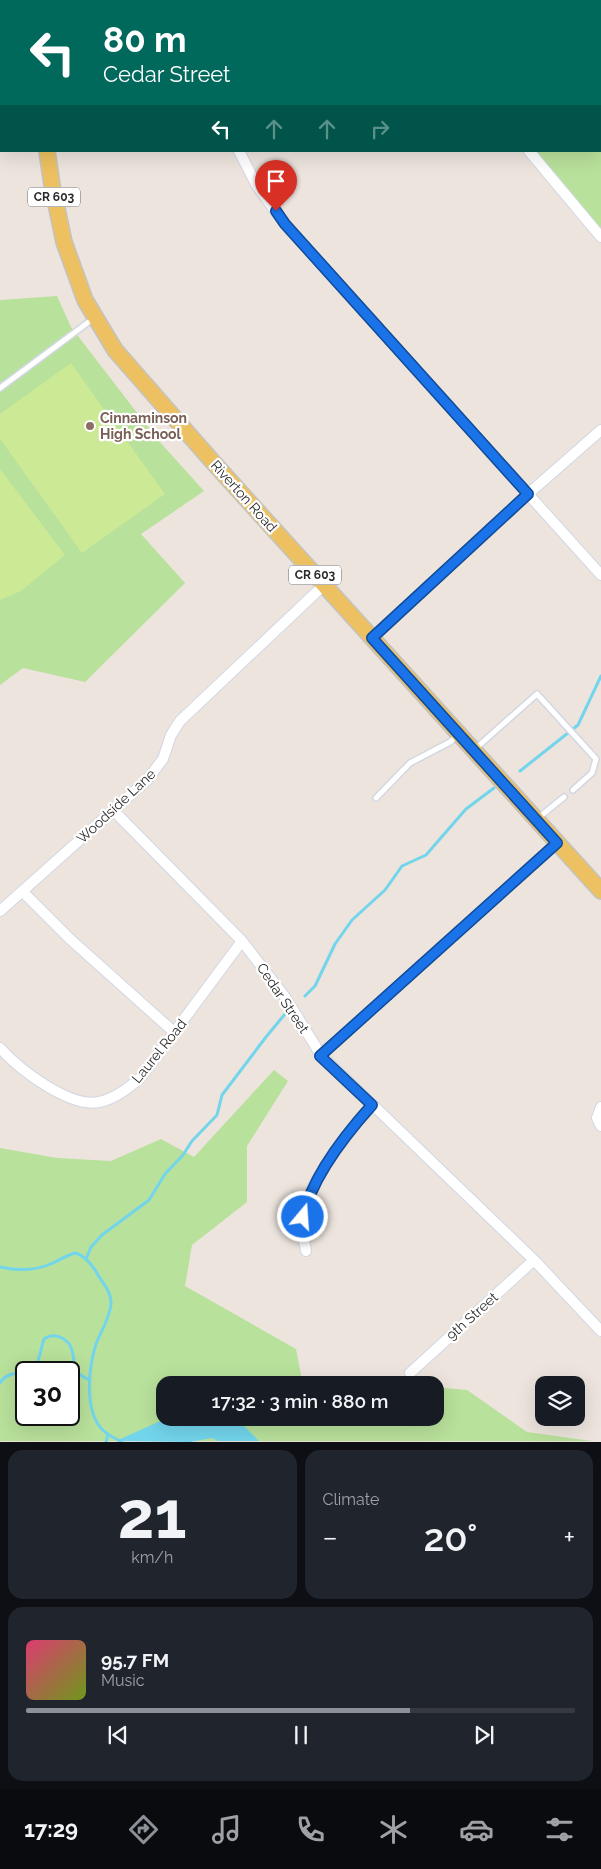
<!DOCTYPE html>
<meta charset="utf-8">
<style>
:root{--surface:#171b24;--page:#20242c;--text:#f1f3f6;--muted:#9ea1a6;--line:#363941;--accent:#8c9099}
body{margin:0;font-family:Raleway,sans-serif;background:var(--page);color:var(--text);height:100vh;display:flex;flex-direction:column;font-size:19px;white-space:nowrap}
*{box-sizing:border-box;margin:0}
p{font-size:16px;color:var(--muted)}
.icon{flex:none;width:28px;height:28px;fill:none;stroke:currentColor;stroke-width:2;stroke-linecap:round;stroke-linejoin:round}
.map{position:relative;height:1442px;overflow:hidden}
.sheet{display:flex;flex-direction:column;gap:8px;padding:8px;background:#0d0f14;flex:1}
.sheet>*{flex:none}
.guide{position:absolute;left:0px;top:0px;width:601px;height:152px;box-shadow:0 5px 20px #0002;background:#00695c;color:#fff;overflow:hidden}
.controls{position:absolute;left:535px;top:1376px;display:grid;gap:10px}
.controls a{display:grid;place-items:center;width:50px;height:50px;border-radius:10px;background:var(--surface);box-shadow:0 5px 20px #0002;font-size:25px}
.speed{position:absolute;left:15px;top:1361px;display:flex;gap:10px;font-size:25px;font-weight:700;text-align:center}
.speed>*{display:grid;place-content:center;width:65px;height:65px;border-radius:50%;background:var(--surface);box-shadow:0 5px 20px #0002;line-height:1}
.speed .limit{border:2px solid #111;border-radius:8px;background:#fff;color:#111}
.pin{position:absolute;display:grid;place-items:center;width:42px;height:42px;color:#fff;margin:-51px -21px;border-radius:50% 50% 50% 0;rotate:-45deg;box-shadow:0 0 5px #0007}
.pin .icon{rotate:45deg}
.me{position:absolute;width:55px;margin:-28px;rotate:18deg;stroke-linejoin:round;filter:drop-shadow(0 0 4px #0008)}
.turn{display:flex;align-items:center;gap:18px;height:105px;padding:0 20px;font-size:22px}
.turn .icon{width:65px;height:65px;stroke-width:2.5}
.turn b{display:block;font-size:35px;line-height:42px}
.lanes{display:flex;align-items:center;height:48px;padding:0 20px;background:#0003;justify-content:center;gap:25px;direction:ltr}
.lanes .off{opacity:.35}
.big{font-size:38px;font-weight:600;line-height:1.1}
.sheet .card{flex:1;display:flex;flex-direction:column;justify-content:center;gap:8px;min-width:0;padding:0 18px;border-radius:15px;background:var(--page)}
.sheet .dial{align-items:center;gap:0}
.dial b{font-size:65px;line-height:1}
.song{display:flex;align-items:center;gap:15px}
.cover{width:60px;height:60px;border-radius:8px;background:linear-gradient(135deg,hsl(340 70% 55%),hsl(80 70% 35%))}
.played{height:5px;border-radius:2px;background:linear-gradient(90deg,var(--accent) 70%,var(--line) 70%)}
.keys{display:flex;justify-content:space-around;direction:ltr}
.heat{display:flex;justify-content:space-between;align-items:center;font-size:28px;direction:ltr}
.sheet .tiles{flex:1;display:grid;gap:8px;grid-template-columns:1fr 1fr}
.card:last-child{grid-column:span 2}
.trip{position:absolute;left:156px;top:1376px;width:288px;height:50px;border-radius:15px;background:var(--surface);box-shadow:0 5px 20px #0002;font-weight:600;line-height:50px;text-align:center}
.menu{display:flex;height:80px;justify-content:space-around;align-items:center;background:#090b0e;color:var(--muted)}
.menu .icon{width:35px;height:35px}
.menu .active{color:var(--accent)}
.menu b{font-size:22px;color:var(--text)}
.map>svg:first-child{display:block}
.green{fill:#b8e19b;fill-rule:evenodd}
.pitch{fill:#cce996}
.water{fill:#72d5ec}
.lines{fill:none;stroke-linecap:round;stroke-linejoin:round}
.stream{stroke:#72d5ec;stroke-width:3}
.service-casing{stroke:#d2d7e3;stroke-width:8}
.minor-casing{stroke:#d2d7e3;stroke-width:12}
.primary-casing{stroke:#c3c3c3;stroke-width:18}
.service{stroke:#fff;stroke-width:5}
.minor{stroke:#fff;stroke-width:10}
.primary{stroke:#edc161;stroke-width:15}
.route-casing{stroke:#114b97;stroke-width:12}
.route{stroke:#1a73e8;stroke-width:9}
.education-dot{fill:#8d6e63;stroke:#fff;stroke-width:2}
.labels{text-anchor:middle;stroke-width:4.5;stroke-linejoin:round;paint-order:stroke}
.shield{fill:#fff;stroke:#6a6a6a;stroke-width:1}
.shield-label{font-size:12px;font-weight:bold;fill:#2a2a2a}
.education-label{font-size:14px;font-weight:bold;fill:#785e54;stroke:#fff;text-anchor:start}
.street-label{font-size:14px;fill:#2a2a2a;stroke:#fff}
</style>
<div class="map">
<svg width="601" height="1442" viewBox="0 0 601 1442">
<rect width="100%" height="100%" fill="#ece4dd"/>
<path class="green" d="M404,0h197v237l-72,-86h71v-150z
M57,296l14,31 87,113 46,51 -63,43 44,49 -100,99 -62,-14 -23,17v-385z
M274,1070l14,11 -41,65v56l-55,43 -7,41 111,63 7,36h-138v33h270v-31l32,3 60,42 65,9h-592v-293l57,10 54,3 50,-22 33,18zM26,1372h43v43h-43z"/>
<path class="pitch" d="M71,363l94,131 -83,59 -82,-114v-25z
M0,469l65,86 -44,36 -21,9z"/>
<path class="water" d="M167,1418h69l23,23h-41l-6,-3 -22,4 -74,-1z"/>
<g class="lines">
<path class="stream" d="M520,771l58,-46 23,-49
M305,996l10,-10 20,-42 17,-24 33,-30 17,-24 24,-11 40,-46 28,-21
M86,1259l5,-12 11,-12 47,-35 16,-26 18,-19 9,-14 25,-26 5,-20 44,-58 19,-23
M0,1267c18,4 36,4 53,-4 7,-3 14,-8 22,-10 10,2 17,12 22,20 5,10 15,19 14,31 -1,14 -10,27 -15,40 -7,22 -12,62 4,83 5,7 14,11 22,15
M30,1372c10,-7 10,-22 14,-33 9,-7 20,-2 26,6 8,18 -2,26 20,35
M0,1383c5,-9 17,-11 26,-10
M106,1442l2,-8"/>
<g class="service-casing">
<path id="service" d="M0,388l94,-70
M475,749l62,-55 59,65 -4,14 -19,17
M376,798l34,-35 40,-21 8,-7
M537,819l27,-22"/>
</g>
<g class="minor-casing">
<path id="minor" d="M208,0v1
M358,1h22
M239,151l18,35 28,38 316,351
M529,151l72,86
M372,638l156,-144 73,-64
M114,811l128,130 43,56 36,58 213,205 67,71
M23,892l47,47 105,94
M0,911l147,-131 16,-21 8,-24 9,-14 144,-136
M0,1048c19,21 69,60 99,54 16,-3 30,-14 42,-25l101,-136
M321,1055l236,-212
M601,1107l-4,11 4,8
M306,1251c-1,-8 -4,-16 -5,-23 -2,-36 48,-97 71,-123
M410,1373l124,-113"/>
</g>
<g class="primary-casing">
<path id="primary" d="M25,0v1
M47,151l5,34 12,57 21,58 30,50 97,111 389,430"/>
</g>
<use href="#service" class="service"/>
<use href="#minor" class="minor"/>
<use href="#primary" class="primary"/>
</g>
<g class="lines">
<g class="route-casing">
<path id="route" d="M276,211l9,13 243,270 -156,144 185,205 -237,213 52,49c-27,30 -60,72 -69,112"/>
</g>
<use href="#route" class="route"/>
</g>
<circle class="education-dot" cx="90" cy="426" r="5"/>
<g class="labels">
<g class="shield">
<rect x="28" y="187.5" width="52" height="19" rx="4"/>
<rect x="289" y="565.5" width="52" height="19" rx="4"/>
</g>
<g class="shield-label">
<text x="54" y="201">CR 603</text>
<text x="315" y="579">CR 603</text>
</g>
<g class="education-label">
<text x="100" y="423">Cinnaminson<tspan x="100" dy="16">High School</tspan></text>
</g>
<g class="street-label">
<text transform="translate(244 496) rotate(48)" y="5">Riverton Road</text>
<text transform="translate(116 806) rotate(-43)" y="5">Woodside Lane</text>
<text transform="translate(283 998) rotate(56)" y="5">Cedar Street</text>
<text transform="translate(159 1051) rotate(-51)" y="5">Laurel Road</text>
<text transform="translate(472 1316) rotate(-42)" y="5">9th Street</text>
</g>
</g>
</svg>
<div class="controls">
<a><svg class="icon" aria-label="layers" viewBox="0 0 24 24"><path d="M12 4l9 5-9 5-9-5zM3 14l9 5 9-5"/></svg></a>
</div>
<div class="speed"><div class="limit">30</div></div>
<div class="pin" style="left:276px;top:211px;background:#d93025"><svg class="icon" aria-label="arrive" viewBox="0 0 24 24"><path d="M6 21V4h12l-3 4 3 4H6"/></svg></div>
<svg class="me" style="left:303px;top:1217px" viewBox="-20 -20 40 40"><circle r="17" fill="#1a73e8" stroke="#fff" stroke-width="3"/><path d="M0-11L8 9 0 5-8 9z" fill="#fff"/></svg>
<div class="trip">17:32 · 3 min · 880 m</div>
<div class="guide">
<div class="turn"><svg class="icon" aria-label="left" viewBox="0 0 24 24"><path d="M17 20v-9H6M10 6l-5 5 5 5"/></svg><div><b>80 m</b>Cedar Street</div></div>
<div class="lanes"><svg class="icon" aria-label="left" viewBox="0 0 24 24"><path d="M17 20v-9H6M10 6l-5 5 5 5"/></svg><svg class="icon off" aria-label="ahead" viewBox="0 0 24 24"><path d="M12 20V5M6 11l6-6 6 6"/></svg><svg class="icon off" aria-label="ahead" viewBox="0 0 24 24"><path d="M12 20V5M6 11l6-6 6 6"/></svg><svg class="icon off" aria-label="right" viewBox="0 0 24 24"><path d="M7 20v-9h11M14 6l5 5-5 5"/></svg></div>
</div>
</div>
<section class="sheet">
<div class="tiles">
<div class="card dial"><b>21</b><p>km/h</p></div>
<div class="card"><p>Climate</p>
<div class="heat"><a>−</a><b class="big">20°</b><a>+</a></div>
</div>
<div class="card">
<div class="song"><i class="cover"></i><div><b>95.7 FM</b><p>Music</p></div></div>
<div class="played"></div>
<div class="keys"><svg class="icon" aria-label="previous" viewBox="0 0 24 24"><path d="M18 5L8 12l10 7zM5 5v14"/></svg><svg class="icon" aria-label="pause" viewBox="0 0 24 24"><path d="M8 5v14M16 5v14"/></svg><svg class="icon" aria-label="next" viewBox="0 0 24 24"><path d="M6 5l10 7-10 7zM19 5v14"/></svg></div>
</div>
</div>
</section>
<nav class="menu">
<b>17:29</b>
<svg class="icon active" aria-label="directions" viewBox="0 0 24 24"><path d="M12 3l9 9-9 9-9-9zM9 14v-3h6M13 9l2 2-2 2"/></svg>
<svg class="icon" aria-label="music" viewBox="0 0 24 24"><path d="M9 18V5l10-2v13"/><circle cx="6" cy="18" r="3"/><circle cx="16" cy="16" r="3"/></svg>
<svg class="icon" aria-label="phone" viewBox="0 0 24 24"><path d="M5 4h4l2 5-3 2q2 4 5 5l2-3 5 2v4C11 20 4 13 5 4z"/></svg>
<svg class="icon" aria-label="climate" viewBox="0 0 24 24"><path d="M12 3v18M4 7l16 10M4 17L20 7"/></svg>
<svg class="icon" aria-label="car" viewBox="0 0 24 24"><path d="M5 17H2v-5l4-1 3-4h7l3 4 3 1v5h-3M9 17h6M6 11h13"/><circle cx="7" cy="17" r="2"/><circle cx="17" cy="17" r="2"/></svg>
<svg class="icon" aria-label="filters" viewBox="0 0 24 24"><path d="M4 7h16M4 17h16"/><circle cx="9" cy="7" r="2"/><circle cx="15" cy="17" r="2"/></svg>
</nav>
